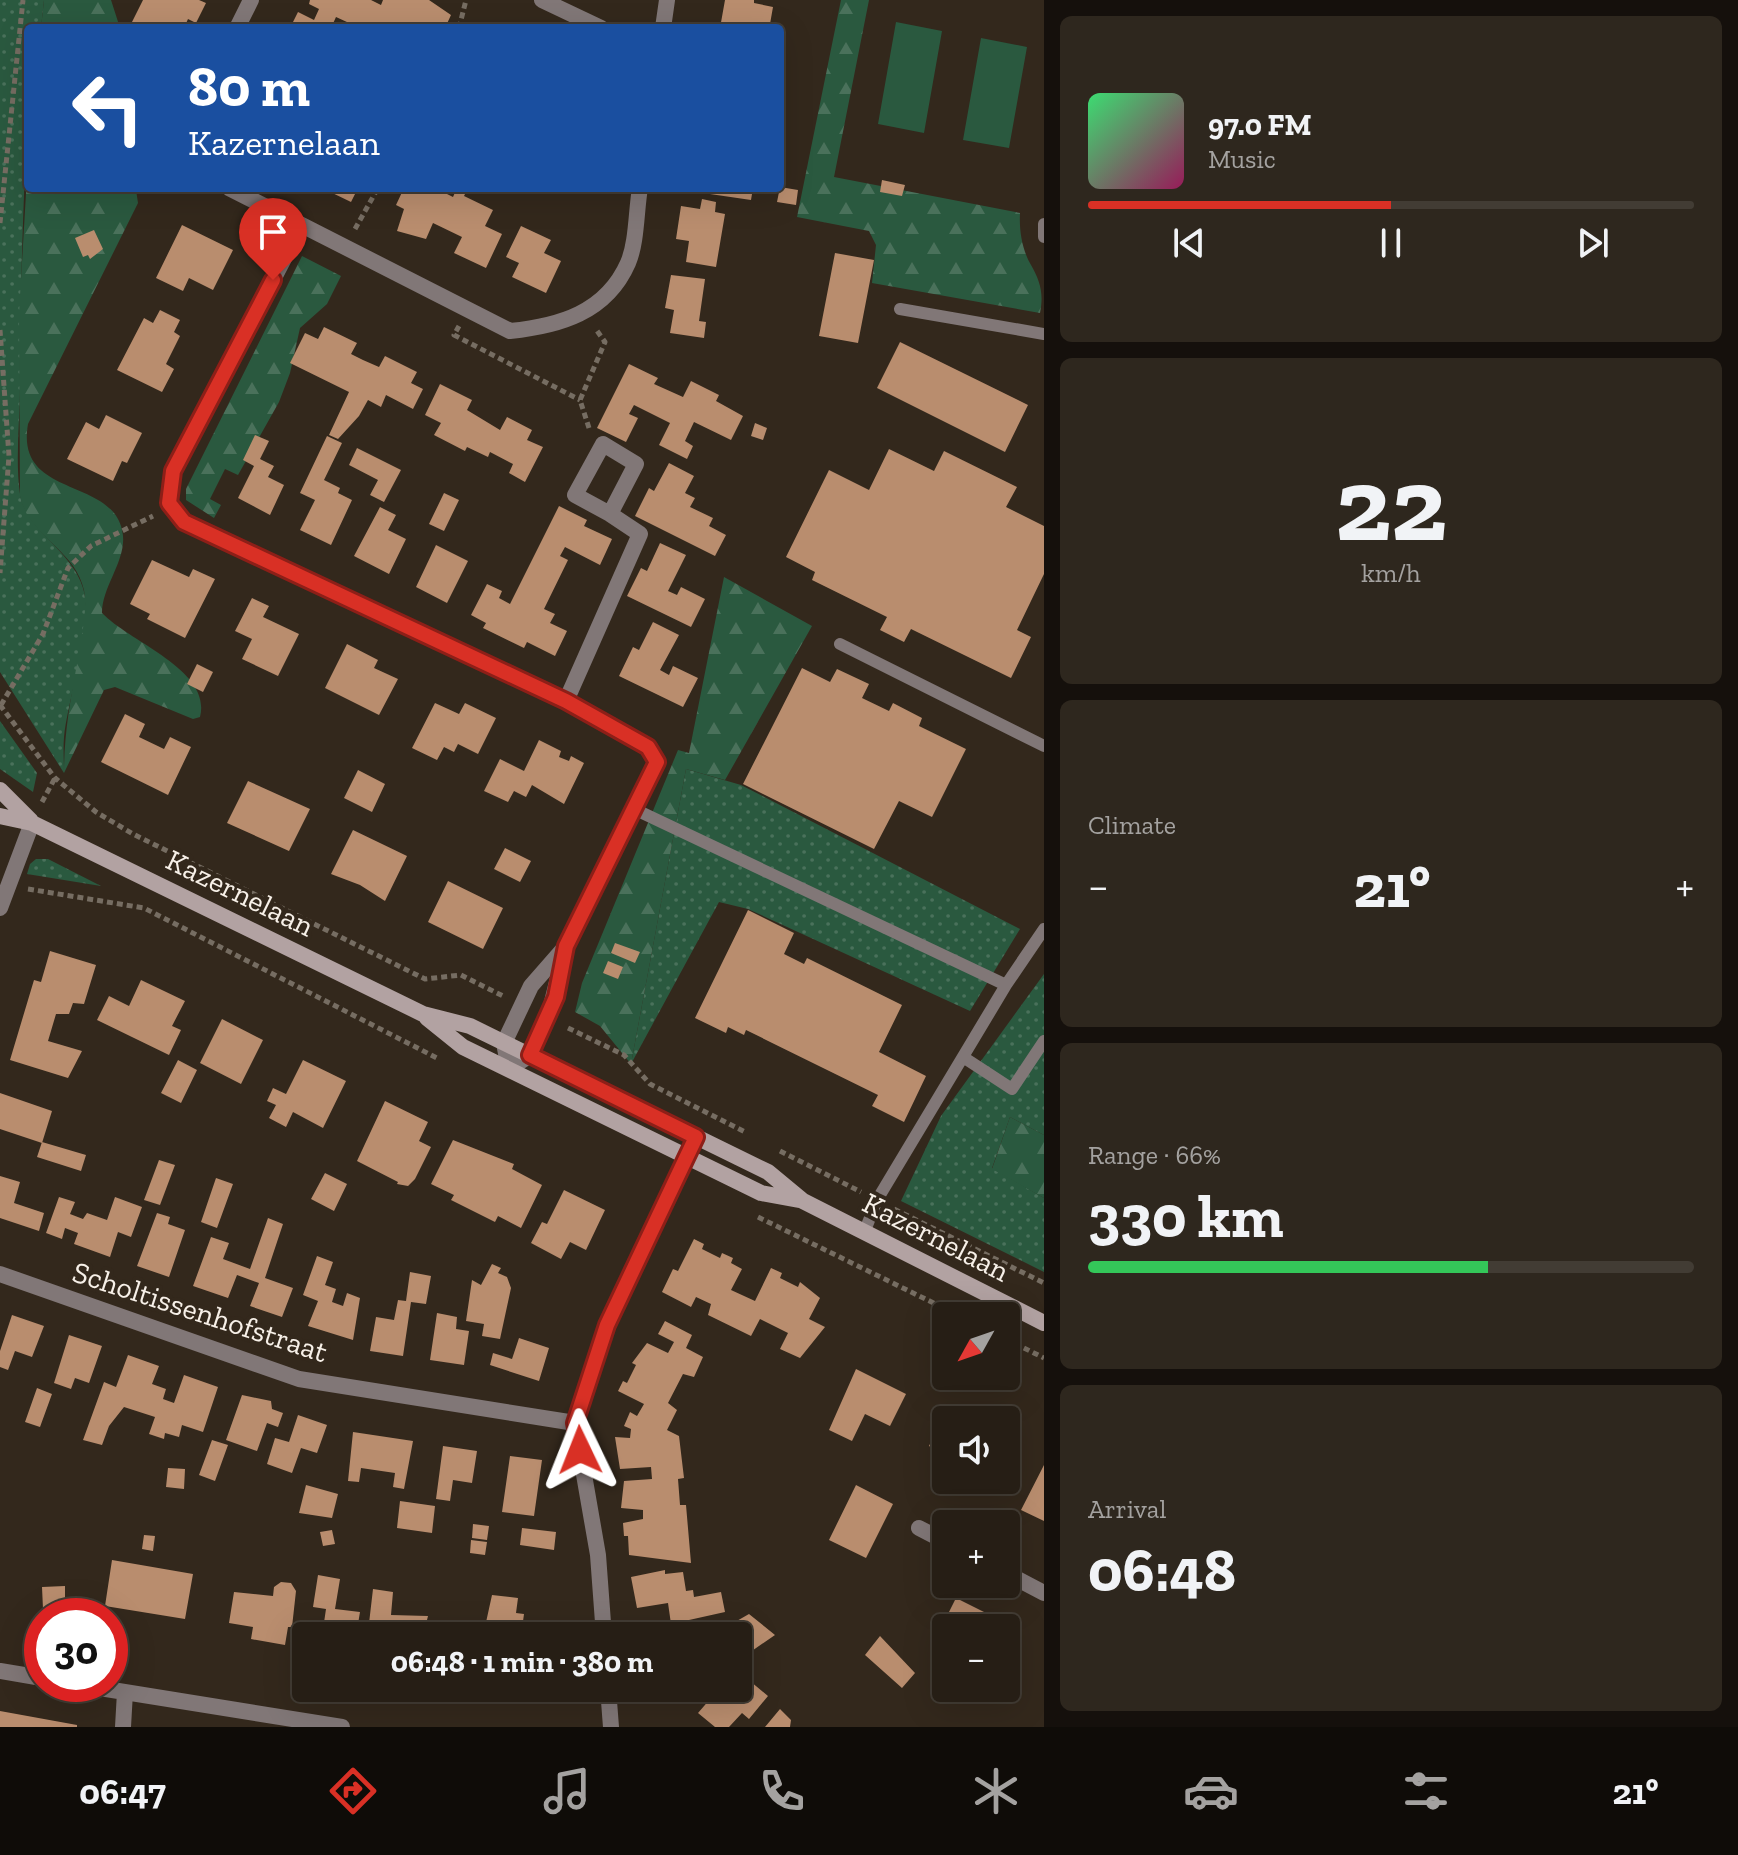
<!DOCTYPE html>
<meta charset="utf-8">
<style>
:root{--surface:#261e15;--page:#2e271e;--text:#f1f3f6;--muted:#a4a2a0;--line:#423c34;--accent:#d93025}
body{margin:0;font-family:"Zilla Slab",serif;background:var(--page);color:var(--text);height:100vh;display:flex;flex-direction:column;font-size:30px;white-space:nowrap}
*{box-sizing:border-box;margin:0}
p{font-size:26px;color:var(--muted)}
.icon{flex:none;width:44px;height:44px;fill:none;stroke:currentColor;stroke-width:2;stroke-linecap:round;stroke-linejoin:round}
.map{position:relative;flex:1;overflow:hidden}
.side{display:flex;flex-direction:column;gap:16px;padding:16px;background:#15100c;width:694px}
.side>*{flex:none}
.top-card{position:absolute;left:24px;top:24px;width:760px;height:168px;border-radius:8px;box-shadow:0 8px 32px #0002,0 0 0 2px var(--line);background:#1a4fa0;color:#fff;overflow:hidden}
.needle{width:52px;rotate:230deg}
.buttons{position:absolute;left:932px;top:1302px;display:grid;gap:16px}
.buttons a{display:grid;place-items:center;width:88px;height:88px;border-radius:8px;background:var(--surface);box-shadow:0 8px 32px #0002,0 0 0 2px var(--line);font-size:40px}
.speed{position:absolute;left:24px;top:1598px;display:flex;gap:16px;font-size:40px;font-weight:700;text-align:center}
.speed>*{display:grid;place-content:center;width:104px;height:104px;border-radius:50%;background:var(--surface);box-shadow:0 8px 32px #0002,0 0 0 2px var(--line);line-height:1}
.speed .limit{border:12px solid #d22;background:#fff;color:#111}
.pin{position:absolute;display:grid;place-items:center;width:68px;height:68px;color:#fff;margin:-82px -34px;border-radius:50% 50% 50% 0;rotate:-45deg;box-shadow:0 0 8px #0007}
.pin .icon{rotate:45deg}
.me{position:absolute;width:88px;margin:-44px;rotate:358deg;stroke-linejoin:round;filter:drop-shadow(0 0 6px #0008)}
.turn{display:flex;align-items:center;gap:28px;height:168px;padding:0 32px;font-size:36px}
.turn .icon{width:104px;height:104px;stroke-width:2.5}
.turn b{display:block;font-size:56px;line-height:68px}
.big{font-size:60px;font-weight:700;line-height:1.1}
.side .card{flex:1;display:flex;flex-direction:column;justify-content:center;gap:12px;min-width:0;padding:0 28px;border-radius:12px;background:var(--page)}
.side .dial{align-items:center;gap:0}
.dial b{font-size:104px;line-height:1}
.song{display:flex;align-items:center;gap:24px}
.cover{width:96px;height:96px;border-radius:12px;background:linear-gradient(135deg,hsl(140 70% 55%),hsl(330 70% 35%))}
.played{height:8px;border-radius:4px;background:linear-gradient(90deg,var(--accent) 50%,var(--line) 50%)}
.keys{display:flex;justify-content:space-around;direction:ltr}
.heat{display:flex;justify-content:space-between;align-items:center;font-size:44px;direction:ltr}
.charge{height:12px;border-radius:6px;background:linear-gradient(90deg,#34c759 66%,var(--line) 0)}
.trip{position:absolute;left:292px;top:1622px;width:460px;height:80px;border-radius:8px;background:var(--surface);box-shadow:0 8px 32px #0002,0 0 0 2px var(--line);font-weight:700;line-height:80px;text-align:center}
.tab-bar{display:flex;height:128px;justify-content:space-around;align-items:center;background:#0f0c08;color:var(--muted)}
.tab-bar .icon{width:56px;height:56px}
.tab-bar .selected{color:var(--accent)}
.tab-bar b{font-size:36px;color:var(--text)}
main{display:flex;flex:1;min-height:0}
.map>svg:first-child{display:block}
.grass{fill:url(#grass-dots)}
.forest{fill:url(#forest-firs)}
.garden{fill:#2a593f}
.building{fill:#b98d6e}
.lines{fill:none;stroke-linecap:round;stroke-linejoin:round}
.path{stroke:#766d62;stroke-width:5;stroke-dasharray:6 4;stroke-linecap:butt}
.lane{stroke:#817777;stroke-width:12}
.street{stroke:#817777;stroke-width:16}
.secondary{stroke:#b2a2a2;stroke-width:16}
.route-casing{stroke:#8d1f18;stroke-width:20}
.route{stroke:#d93025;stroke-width:14}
.labels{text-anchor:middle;stroke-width:8;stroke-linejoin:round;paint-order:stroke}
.street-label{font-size:30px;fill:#f7f0e8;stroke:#33281c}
</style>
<main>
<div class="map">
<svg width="1044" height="1727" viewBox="0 0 1044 1727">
<defs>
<pattern id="grass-dots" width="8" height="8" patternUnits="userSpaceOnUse" patternTransform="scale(2)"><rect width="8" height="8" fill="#2a593f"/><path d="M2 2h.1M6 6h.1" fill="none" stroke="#4a715b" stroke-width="1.8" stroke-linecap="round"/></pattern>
<pattern id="forest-firs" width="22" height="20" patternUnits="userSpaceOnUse" patternTransform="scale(2)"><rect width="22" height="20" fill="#2a593f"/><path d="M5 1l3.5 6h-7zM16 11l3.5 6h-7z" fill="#4a715b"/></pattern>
</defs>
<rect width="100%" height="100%" fill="#33281c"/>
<path class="grass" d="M0,0h44l-3,28h-13c0,119 -9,238 -8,357 0,35 -5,74 0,109 6,37 51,55 63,94 11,35 -15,110 -19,149 -1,12 0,24 0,36l-64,-101z
M0,721l37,52 -4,19 -33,-23z
M686,769l55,16 279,144 -50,82 -222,-102 -29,-7 -88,162z
M36,859h12l53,27 -74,-12 3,-10z
M1044,974v161l-34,-18 -18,51 52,30v74l-143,-71 40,-85z"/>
<path class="forest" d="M44,0h67l9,28h-79z
M841,0h28l-35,177 186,36c-1,17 2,37 11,52 9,16 13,28 9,48l-168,-30 4,-38 -7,-14 -72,-14z
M28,159v29l108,2 2,13 -110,221c-13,74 83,53 94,106 7,28 -20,55 -20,83 29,30 110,57 98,104l-7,2 -78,-32 -11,3 -40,83c0,-37 6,-72 13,-109 3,-23 11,-50 7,-74 -9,-41 -56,-54 -64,-94l-1,-182z
M302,256l39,20 -14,28 -27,24 -10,45 -11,29 -41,73 -13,-6 -15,30 11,6 -7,13 -28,-18v-11z
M724,577l88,49 -87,154 -39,-11 -55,295 -31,-38 -25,-14 7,-29 96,-233 11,3z
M1010,1117l34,18v63l-52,-29z"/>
<path class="garden" d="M896,22l46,9 -18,102 -46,-9z
M981,38l46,9 -18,101 -46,-8z"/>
<path class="building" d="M143,0h56l7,3 -10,20 -8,-4 -4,9h-55z
M310,0h61l10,5 2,-5h46l22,15 -6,13h-31l-9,-4 -3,4h-42l-24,-11 -5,11h-41l8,-16 16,8 5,-11 -10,-5z
M725,0h29v3l19,4 -3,17 -11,-2 -1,6h-38z
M882,180l23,5 -3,11 -22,-4z
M780,187l18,3 -2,15 -19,-3z
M322,188h36l-7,14z
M404,188h15l12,6 4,-6 18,9 4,-9h11l-4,8 29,14 -8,16 17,8 -16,34 -32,-15 8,-16 -29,-14 -7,16 -29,-8 7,-22 -8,-4z
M711,188h42l-2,12 -41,-6z
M702,199l14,3 -1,10 10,2 -9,53 -30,-5 3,-21 -13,-2 5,-33 19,3z
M182,225l51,25 -20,40 -24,-12 -6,13 -27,-13z
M521,226l30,14 -7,13 17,8 -15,32 -34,-16 7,-14 -13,-6z
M94,230l9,19 -13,10 -2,-4 -5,2 -8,-19z
M835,253l39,7 -16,83 -39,-7z
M671,275l34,4 -6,42 7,1 -2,16 -34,-5 4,-23 -9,-2z
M160,310l20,10 -6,12 6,4 -14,28 8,5 -12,23 -45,-22 27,-52 9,5z
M324,327l33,16 -6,11 12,6 16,7 6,-11 32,16 -6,11 12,6 -10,20 -27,-14 -5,12 -13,-7 -9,16 -21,23 -9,-4 20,-43 -59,-29 15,-30 13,6z
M900,342l128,63 -23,47 -128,-64z
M629,364l29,14 -4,6 29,13 8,-16 28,14 -3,6 27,15 -12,24 -37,-18 -9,19 8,5 -6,13 -28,-14 11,-22 -36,-18 -5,9 9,4 -12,24 -29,-14z
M440,384l32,16 -5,10 33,20 7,-13 25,13 -5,10 16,7 -18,35 -16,-9 4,-9 -23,-12 -2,5 -21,-10 -2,4 -31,-16 7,-12 -16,-8z
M106,415l36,18 -15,30 -5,-2 -9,20 -46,-22 19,-37 13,7z
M755,423l12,5 -4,12 -12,-4z
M255,435l14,6 -9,18 14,7 -6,11 16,8 -14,30 -32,-17 16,-32 -11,-6z
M327,436l15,7 -18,37 16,8 -2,5 14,7 -21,45 -31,-15 15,-30 -15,-7z
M357,448l44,22 -17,32 -14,-7 8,-15 -29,-15z
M889,449l45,22 10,-20 73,36 -11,20 38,19v48l-27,56 14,7 -20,41 -100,-49 -7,13 -24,-12 7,-13 -75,-37 3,-8 -29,-15 43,-87 40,20z
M669,463l25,13 -9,17 10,5 -5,9 23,11 -4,8 17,9 -11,21 -80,-40 14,-28 5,3z
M444,493l15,7 -15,31 -15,-7z
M559,506l28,14 -3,6 28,13 -12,26 -35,-18 -5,9 8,4 -24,49 11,5 -5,9 17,8 -12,25 -28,-14 -3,6 -41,-20 3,-5 -15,-8 16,-31 15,7 -3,7 11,6z
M380,507l16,8 -8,15 18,9 -17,35 -35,-18z
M660,543l26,12 -18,36 9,4 4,-8 24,12 -14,28 -64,-31 14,-28 6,3z
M436,545l32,16 -21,42 -31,-16z
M152,560l37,17 4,-8 22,10 -30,59 -38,-19 3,-5 -20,-10z
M252,598l17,8 -6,11 36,17 -21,42 -36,-17 10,-20 -17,-8z
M653,622l26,13 -19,35 9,5 4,-9 25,12 -15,29 -64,-31 14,-29 6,3z
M347,644l31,16 -4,8 24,11 -19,36 -54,-27z
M197,664l16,8 -10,20 -16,-8z
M802,668l28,14 7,-13 32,15 -7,14 27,13 4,-8 29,15 -3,8 47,23 -34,68 -33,-16 -25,48 -131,-65z
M435,703l24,11 6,-11 31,15 -18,36 -20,-10 -4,8 -10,-5 -7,13 -25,-12z
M125,714l20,10 -6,13 25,12 6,-12 21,10 -23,48 -67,-33z
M539,740l22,11 -2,6 10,4 2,-5 13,7 -20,41 -32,-19 -6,12 -12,-6 -6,11 -24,-11 16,-32 24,12z
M358,770l27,14 -13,28 -28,-14z
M248,781l62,28 -21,42 -62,-28z
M353,830l54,26 -22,45 -25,-16 -29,-11z
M505,848l26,13 -11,21 -26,-13z
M448,881l55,27 -20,41 -55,-27z
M748,910l46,23 -10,21 20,10 3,-6 95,47 -23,47 47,24 -22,46 -32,-16 6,-11 -132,-65 -2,5 -16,-8 -2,6 -31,-15z
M615,943l25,9 -5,11 -24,-10z
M50,951l46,14 -12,39 -11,-1 -4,11h-13l-8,27 34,10 -14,27 -58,-18 24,-80 7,2z
M608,961l15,6 -5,12 -15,-6z
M141,980l44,21 -13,25 9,4 -12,25 -72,-35 12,-24 20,10z
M222,1019l41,21 -22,44 -41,-21z
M178,1060l19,10 -16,33 -20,-10z
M303,1060l43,21 -23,47 -30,-16 -7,15 -17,-9 7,-13 -9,-4 6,-13 13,6z
M0,1093l52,18 -10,32 -42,-14z
M385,1101l43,21 -9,19 12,6 -16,32 -7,7 -11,-2 1,-2 -41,-21z
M453,1140l61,24 -2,5 30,16 -21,43 -23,-12 -3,6 -44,-22 3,-5 -23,-11z
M42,1142l44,13 -5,16 -44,-14z
M159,1160l16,5 -15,40 -16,-5z
M325,1173l22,11 -13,27 -23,-12z
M0,1176l20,6 -6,21 30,10 -5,18 -39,-13z
M216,1178l17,6 -16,44 -16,-6z
M564,1190l41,20 -19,40 -16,-8 -9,17 -30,-16 11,-21 5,2z
M59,1197l16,5 -5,12 13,5 4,-6 20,7 8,-23 27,10 -11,30 -13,-5 -8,25 -36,-13 4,-11 -13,-5 -3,11 -16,-6z
M157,1213l13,4 -2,7 17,6 -16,47 -32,-11z
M268,1218l15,6 -18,54 28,10 -11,29 -32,-11 9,-23 -22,-8 -9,23 -35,-12 18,-49 18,6 -6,16 27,10z
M694,1239l10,5 -2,5 18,9 2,-5 11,5 -2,5 11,6 -11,21 24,11 16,-33 11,5 -2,5 18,9 2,-5 20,16 -11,21 16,8 -25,31 -20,-9 8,-16 -28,-14 -9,17 -43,-21 3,-11 -15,-7 -5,10 -29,-15 11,-23 5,2z
M317,1256l16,6 -8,23 11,4 -4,13 11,4 4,-13 13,5 -7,42 -45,-14 10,-25 -15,-6z
M492,1264l9,4 -3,5 9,4 4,11 -11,51 -18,-3 2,-12 -18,-3 6,-41 9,5z
M410,1272l21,4 -5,28 -15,-2 -8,54 -33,-5 6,-34 18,3 4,-20 8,1z
M437,1313l20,4 -1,12 13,2 -5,34 -34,-5z
M12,1315l32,11 -12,31 -17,-6 -7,19 -8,-3v-16z
M665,1321l27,14 -6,13 17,9 -9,20 -11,-3 -15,29 9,7 -10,20 12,6 5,42 -6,1 2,26h6l5,58 -62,-8 -1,-19h-4l-1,-13 20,-4v-9l-22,-2 3,-27 28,-2 -1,-12 -31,2 -5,-32 15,1 1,-9 -7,-3 6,-14 7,4 7,-12 -26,-13 5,-10 4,2 9,-18 -4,-2 15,-20 21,10 6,-11 -16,-8z
M69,1335l33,11 -13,37 -14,-5 -4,11 -17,-6z
M519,1338l30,10 -10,33 -49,-16 3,-12 19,6z
M128,1355l31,11 -7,18 14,5 -3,10 11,4 10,-28 34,12 -15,45 -21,-7 -3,12 -14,-4 -1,6 -15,-5 6,-17 -31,-10 -15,19 -7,19 -19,-5 21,-58 12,5z
M856,1369l50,25 -16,32 -25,-12 -13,27 -23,-11z
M37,1388l15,6 -12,33 -15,-5z
M242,1395l29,6 1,8 11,4 -5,14 -11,-4 -10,28 -31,-11z
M298,1415l29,10 -10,28 -16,-5 -9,25 -25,-9 8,-26 14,4z
M943,1418l3,1v36l-17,-9z
M353,1432l60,9 -9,48 -11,-2 2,-14 -34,-5 -2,14 -11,-1z
M212,1440l16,5 -13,36 -16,-6z
M443,1446l34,5 -5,32 -19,-3 -3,21 -14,-2z
M510,1456l32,4 -8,56 -32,-4z
M1044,1465v56l-23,-11z
M168,1468l17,1 -1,20 -18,-2z
M306,1485l32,9 -6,24 -33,-5z
M856,1485l37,19 -27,54 -37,-18z
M400,1501l35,5 -3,27 -35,-5z
M473,1524l16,2 -2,14 -15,-2z
M522,1528l34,4 -2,18 -34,-5z
M332,1530l3,14 -12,2 -3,-14z
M144,1535l11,1 -2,15 -11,-2z
M471,1540l16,2 -2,13 -15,-2z
M112,1560l81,14 -8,45 -80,-13z
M665,1570v4l18,-2 3,19 7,-1 1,7 27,-5 4,20 -54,12 -3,-21 -31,5 -6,-31z
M318,1575l22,4 -5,30 25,3 -4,24h-34l4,-27 -13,-2z
M281,1582l10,1 5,8 -4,36h-4l-3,18 -34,-6 2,-12 -24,-4 5,-31 39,4 1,-9z
M65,1586v22l-22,1 -1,-22z
M373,1589l20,3 -2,23 37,1 -1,4 21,3 -2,13h-59l-19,-4z
M492,1595l26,3 -2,15 8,1 -3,22h-38z
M956,1598l56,28 -6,11v-9h-60v10l-8,-4z
M749,1614l26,21 -29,20 -8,-6v-13h-15l12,-14z
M880,1636l35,37 -13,15 -37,-33z
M738,1671l30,25 -19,23 -7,-6 -13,14h-14l-17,-14 19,-22 -2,-3h23z
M478,1688h36l-1,9 -36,-4z
M531,1688h44l-2,15 -43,-5z
M780,1709l11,11 -1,7h-25z
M0,1711l77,14v2h-77z"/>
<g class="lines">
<path class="path" d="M459,28l7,-28
M0,223l23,-223
M355,229l23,-41
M459,326l-5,9 126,65
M0,330l9,126 -9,117
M589,428l-9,-28 25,-58 -10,-14
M0,705l55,73 41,34 37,22 292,145 36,-4 44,22
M1,705l42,-71 25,-66 23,-22 62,-30
M42,802l13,-24
M28,889l116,19 293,150
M568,1028l56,27 26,29 97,49
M780,1151l81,41
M894,1209l150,74
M758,1217l202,99
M1006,1339l38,19"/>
<path class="lane" d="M1044,224v13
M900,309l144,25
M840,644l204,102
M634,809l372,176
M963,1057l49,32 32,-48
M864,1233l13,-33 129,-215 38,-56"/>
<path class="street" d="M542,0l59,28
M237,28l14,-28
M663,28l4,-28
M229,188l281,143c49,-5 96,-18 118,-68 9,-21 8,-52 12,-75
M301,226l-128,245 -4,32 15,19 382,179 82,46 9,15 -91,184 -35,40 -27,57 5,26 21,-14 18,-37 18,-72
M566,701l74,-167 -30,-20 26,-50 -33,-20 -28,51 35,19
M0,908l32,-85
M0,1274l299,105 276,44
M919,1528l27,14
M1006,1573l38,20
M604,1636l-6,-81 -23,-132 32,-98 89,-188
M0,1671l42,7
M75,1684l267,43
M608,1688l3,39
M123,1727l2,-35"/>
<path class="secondary" d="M0,790l31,31
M0,816l32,7 391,191 47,12 298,146 35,29 241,122
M427,1018l36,29 298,146 38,7"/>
</g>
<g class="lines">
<g class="route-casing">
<path id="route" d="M273,280l-100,191 -4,32 15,19 382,179 82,46 9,15 -91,184 -10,51 -26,58 166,82 -89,188 -32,98 5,27"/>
</g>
<use href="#route" class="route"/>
</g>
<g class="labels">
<g class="street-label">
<text transform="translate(240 893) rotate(26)" y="10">Kazernelaan</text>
<text transform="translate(936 1237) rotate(27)" y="10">Kazernelaan</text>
<text transform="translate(200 1312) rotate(18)" y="10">Scholtissenhofstraat</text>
</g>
</g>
</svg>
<div class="buttons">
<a><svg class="needle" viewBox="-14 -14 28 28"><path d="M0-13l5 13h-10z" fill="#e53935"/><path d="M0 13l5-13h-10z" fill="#a4a2a0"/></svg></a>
<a><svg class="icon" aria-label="sound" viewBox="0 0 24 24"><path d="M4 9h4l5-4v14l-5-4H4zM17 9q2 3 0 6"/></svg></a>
<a>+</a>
<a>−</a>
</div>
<div class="speed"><div class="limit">30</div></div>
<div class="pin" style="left:273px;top:280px;background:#d93025"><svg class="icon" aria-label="arrive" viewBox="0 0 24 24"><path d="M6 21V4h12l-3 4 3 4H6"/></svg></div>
<svg class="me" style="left:580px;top:1450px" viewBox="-20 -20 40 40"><path d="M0-17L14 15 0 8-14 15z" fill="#d93025" stroke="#fff" stroke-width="4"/></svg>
<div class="trip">06:48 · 1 min · 380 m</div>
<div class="top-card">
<div class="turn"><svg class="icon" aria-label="left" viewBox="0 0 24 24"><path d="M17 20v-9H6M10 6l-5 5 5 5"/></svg><div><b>80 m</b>Kazernelaan</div></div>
</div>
</div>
<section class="side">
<div class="card">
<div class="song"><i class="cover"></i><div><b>97.0 FM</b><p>Music</p></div></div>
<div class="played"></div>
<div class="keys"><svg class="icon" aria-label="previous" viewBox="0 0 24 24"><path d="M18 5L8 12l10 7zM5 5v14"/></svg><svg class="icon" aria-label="pause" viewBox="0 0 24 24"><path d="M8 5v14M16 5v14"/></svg><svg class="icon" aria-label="next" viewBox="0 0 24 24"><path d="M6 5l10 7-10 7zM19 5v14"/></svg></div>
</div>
<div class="card dial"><b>22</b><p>km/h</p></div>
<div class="card"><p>Climate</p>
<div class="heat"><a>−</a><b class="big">21°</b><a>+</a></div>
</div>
<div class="card"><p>Range · 66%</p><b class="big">330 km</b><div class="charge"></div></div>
<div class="card"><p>Arrival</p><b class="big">06:48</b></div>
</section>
</main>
<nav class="tab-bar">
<b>06:47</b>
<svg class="icon selected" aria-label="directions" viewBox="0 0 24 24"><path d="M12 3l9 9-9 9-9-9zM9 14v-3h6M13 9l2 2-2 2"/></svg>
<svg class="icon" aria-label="music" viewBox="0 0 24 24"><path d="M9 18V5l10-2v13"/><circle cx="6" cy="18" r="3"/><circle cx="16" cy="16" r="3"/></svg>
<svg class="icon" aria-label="phone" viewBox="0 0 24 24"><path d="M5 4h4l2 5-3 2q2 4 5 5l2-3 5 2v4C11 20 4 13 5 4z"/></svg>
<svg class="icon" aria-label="climate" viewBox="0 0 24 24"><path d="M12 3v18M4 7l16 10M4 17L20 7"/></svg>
<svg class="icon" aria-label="car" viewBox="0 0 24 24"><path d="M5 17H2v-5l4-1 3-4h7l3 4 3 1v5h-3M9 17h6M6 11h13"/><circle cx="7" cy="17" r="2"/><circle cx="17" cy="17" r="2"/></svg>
<svg class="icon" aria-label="filters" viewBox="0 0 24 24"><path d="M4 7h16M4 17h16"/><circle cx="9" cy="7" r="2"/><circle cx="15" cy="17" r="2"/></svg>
<b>21°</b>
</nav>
